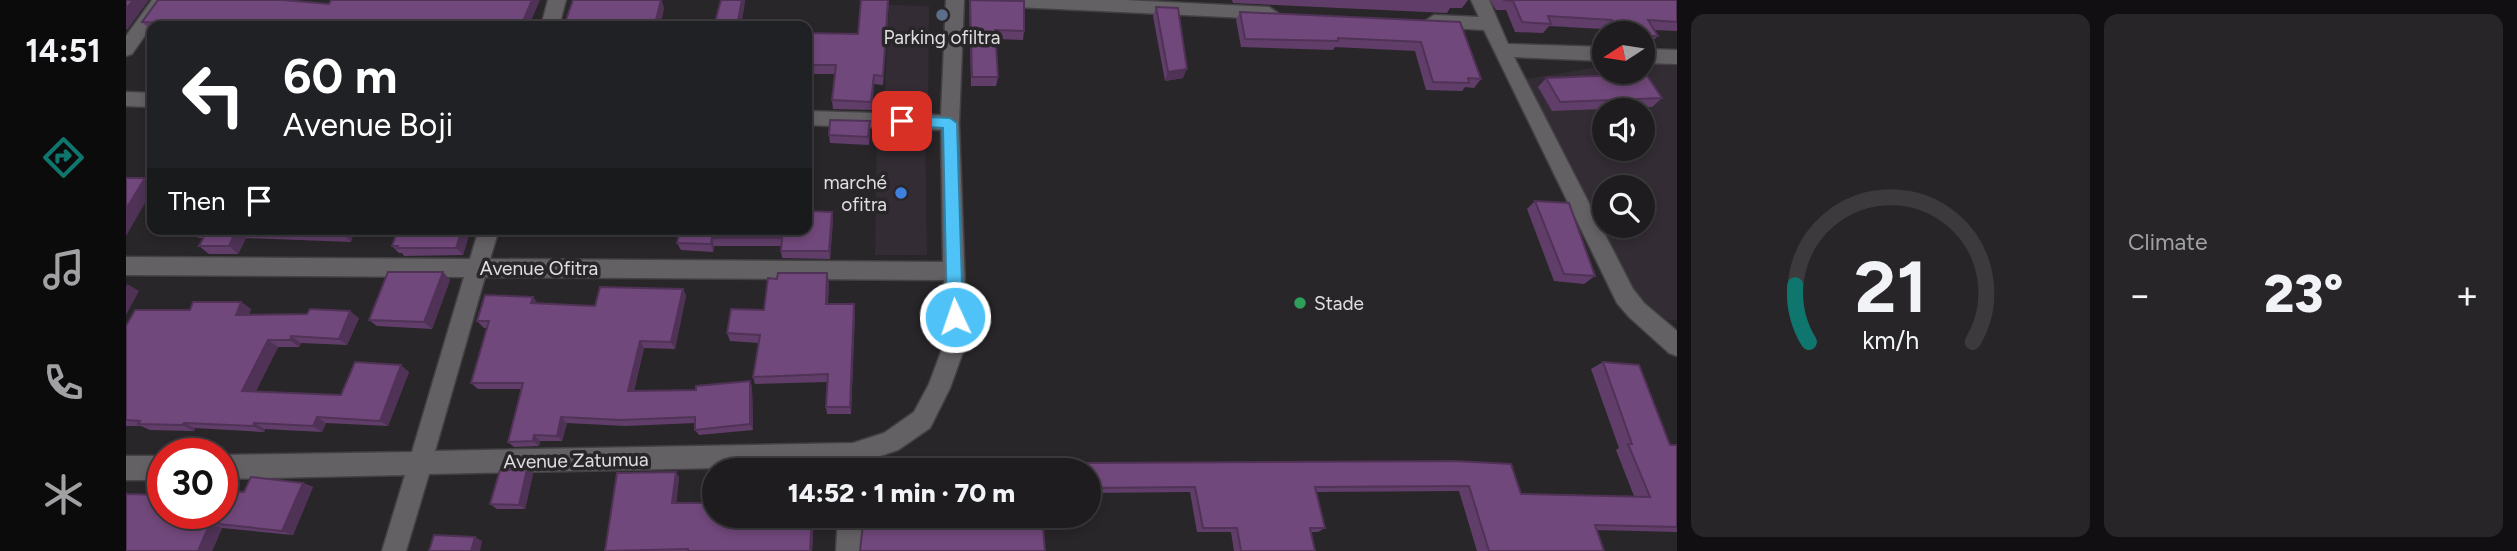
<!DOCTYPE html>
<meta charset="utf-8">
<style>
:root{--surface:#1f1c1f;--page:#272528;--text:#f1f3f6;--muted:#a1a1a4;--line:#3c3a3d;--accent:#0f766e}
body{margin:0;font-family:Figtree,sans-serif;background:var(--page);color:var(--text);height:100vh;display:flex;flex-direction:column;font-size:26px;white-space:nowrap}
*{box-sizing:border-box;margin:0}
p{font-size:23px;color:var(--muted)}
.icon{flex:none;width:38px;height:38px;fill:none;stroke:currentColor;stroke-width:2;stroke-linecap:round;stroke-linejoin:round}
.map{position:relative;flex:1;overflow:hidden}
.panel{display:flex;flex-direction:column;gap:14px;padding:14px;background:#110f11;width:840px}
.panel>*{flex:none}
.hud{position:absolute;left:21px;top:21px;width:665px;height:214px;border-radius:14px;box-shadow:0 4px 10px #0003,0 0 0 2px var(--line);background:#202124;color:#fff;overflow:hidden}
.needle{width:46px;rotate:258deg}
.buttons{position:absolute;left:1466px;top:21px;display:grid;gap:14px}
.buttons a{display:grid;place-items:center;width:63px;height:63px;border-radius:50%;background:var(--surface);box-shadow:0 4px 10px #0003,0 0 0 2px var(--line);font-size:35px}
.speed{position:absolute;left:21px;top:438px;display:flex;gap:14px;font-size:35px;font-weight:700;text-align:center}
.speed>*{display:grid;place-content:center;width:91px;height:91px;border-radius:50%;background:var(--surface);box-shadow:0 4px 10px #0003,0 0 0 2px var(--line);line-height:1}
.speed .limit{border:10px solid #d22;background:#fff;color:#111}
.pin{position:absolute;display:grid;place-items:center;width:60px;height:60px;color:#fff;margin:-30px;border-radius:14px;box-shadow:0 4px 10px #0006}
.me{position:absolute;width:77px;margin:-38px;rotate:357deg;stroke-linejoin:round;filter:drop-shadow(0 0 5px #0008)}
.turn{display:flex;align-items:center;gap:24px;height:147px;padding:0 21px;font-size:32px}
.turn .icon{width:91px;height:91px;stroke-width:2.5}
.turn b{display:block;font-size:49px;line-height:60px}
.then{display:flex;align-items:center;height:66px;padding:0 21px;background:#0003;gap:14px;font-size:26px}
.big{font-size:52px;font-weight:800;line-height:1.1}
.panel .tile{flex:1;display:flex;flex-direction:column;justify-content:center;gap:10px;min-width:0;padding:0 24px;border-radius:14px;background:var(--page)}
.panel .dial{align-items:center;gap:0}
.dial svg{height:182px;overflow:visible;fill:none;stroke:var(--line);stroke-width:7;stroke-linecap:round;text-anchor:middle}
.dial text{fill:var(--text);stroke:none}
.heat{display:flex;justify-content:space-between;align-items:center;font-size:38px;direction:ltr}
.panel .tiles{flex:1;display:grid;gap:14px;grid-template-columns:repeat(2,1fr)}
.trip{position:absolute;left:576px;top:458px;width:399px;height:70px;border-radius:35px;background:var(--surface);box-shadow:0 4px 10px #0003,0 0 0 2px var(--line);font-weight:800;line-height:70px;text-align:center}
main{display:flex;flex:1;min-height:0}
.dock{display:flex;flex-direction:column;width:126px;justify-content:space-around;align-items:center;background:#0c0b0c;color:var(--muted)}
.dock .icon{width:49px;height:49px}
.dock .selected{color:var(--accent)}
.dock b{font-size:32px;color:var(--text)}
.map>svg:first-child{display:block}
.built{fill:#332c34;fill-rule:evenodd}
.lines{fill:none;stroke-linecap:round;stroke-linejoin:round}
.street-casing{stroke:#434143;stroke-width:3}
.street{fill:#646164;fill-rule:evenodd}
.wall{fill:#613e6a}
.shaded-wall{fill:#4f3256}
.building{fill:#71487b;stroke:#4f3256;stroke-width:2}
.route{fill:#4fc3f7;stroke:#337fa1;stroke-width:2}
.service-dot{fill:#5c6f8a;stroke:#292629;stroke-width:2.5}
.shop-dot{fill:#3f7fe0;stroke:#292629;stroke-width:2.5}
.leisure-dot{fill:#2e9e5b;stroke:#292629;stroke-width:2.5}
.labels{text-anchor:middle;stroke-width:7;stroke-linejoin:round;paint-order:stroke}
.poi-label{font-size:19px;fill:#e0dee0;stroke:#292629}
.street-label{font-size:19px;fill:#e0dee0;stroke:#292629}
</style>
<main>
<nav class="dock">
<b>14:51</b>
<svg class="icon selected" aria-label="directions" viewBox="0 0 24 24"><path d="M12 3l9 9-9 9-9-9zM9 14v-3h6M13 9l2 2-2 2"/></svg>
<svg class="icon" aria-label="music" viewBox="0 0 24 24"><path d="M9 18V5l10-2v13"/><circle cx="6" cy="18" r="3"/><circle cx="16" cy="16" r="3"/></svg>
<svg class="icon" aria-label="phone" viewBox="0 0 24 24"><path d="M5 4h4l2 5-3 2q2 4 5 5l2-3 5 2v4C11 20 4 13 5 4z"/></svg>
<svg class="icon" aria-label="climate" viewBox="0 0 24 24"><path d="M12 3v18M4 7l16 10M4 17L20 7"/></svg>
</nav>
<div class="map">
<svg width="1551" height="551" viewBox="0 0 1551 551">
<rect width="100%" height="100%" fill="#292629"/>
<path class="built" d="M763,5l40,1 -1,104h-44z
M1517,64l34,2v254h-10l-31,-26 -111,-215 80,-13v6h38zM1479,110h38v39h-38zM1479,187h38v39h-38z
M751,131l48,1 2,123h-52z"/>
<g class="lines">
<g class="street-casing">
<path id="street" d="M26,0h18l-38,54 -6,2v-20z
M422,0h18l-7,26h-18z
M820,0h18l-5,123 8,218 -17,47 -20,40 -32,22 -45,15 -424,9 -23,77h-24l23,-76 -183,4v-24l190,-3 52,-175 -338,-2v-18l344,2 9,-30h20l-9,30 453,3 -2,-132 -134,-5v-14l134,4zM359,277l459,3 1,61 -16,43 -15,28 -30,21 -31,10 -418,8z
M861,0h137l145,7 9,6 -9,6 -273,-13z
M1345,0h18l19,44 97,3v14l-91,-4 119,232 11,14 33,28v25l-8,-3 -40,-36 -12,-14 -133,-273 -50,-3 -9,-6 9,-6 45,2z
M1517,49l34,1v14l-34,-1z
M0,92l26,1v14l-26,-1z
M0,456h37v24h-37z
M712,516h24l-2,35h-24z"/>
</g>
<use href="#street" class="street"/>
</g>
<path class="wall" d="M763,0l-6,85 -9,-1 -2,26 -39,-1 -1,-9 3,-26h-28v-41l51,1z
M843,0h41l14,31 -1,9 -27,-1 2,38 -2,9h-25z
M1106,0h236l-6,8h-12l-3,5 -214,-10z
M1364,0h187v31l-23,-1 -11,3h-37l-3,-4 -54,-3 -6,7 -28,-1 -9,-22h-10z
M1030,7l27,71 -18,3 -12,-65z
M538,8l-3,14 22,4h-119z
M1114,12l220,10 21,57 -7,9 -9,-1 -3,4 -36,-1 -11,-39 -80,-4 -2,3 -92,-3 -5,-27z
M16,22l387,4h-377v6z
M1517,36h15l-10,9h-5z
M1420,78l116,20 -10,9 -100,4 -14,-24z
M744,130l-1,15 -39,-2 -1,-8z
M1409,201l60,75 -11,8 -30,-3 -27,-72z
M707,220l-3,39 -48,-1 -1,-7v-5h-67l-1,6 -32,-2 -4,-7z
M63,229h166l-4,13 -105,-4 -8,16h-29l-10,-8 4,-8h-4l-11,-7z
M272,229h79l-3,7 -5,-1 -6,20 -59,1 -2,-3h-3l-7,-7z
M369,229h39l-2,8 -32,-1z
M317,272l7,8 -18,49 -55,-3 -8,-6z
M703,282l-1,22 27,9 -4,101h-24l-1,-7 1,-25 -72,2 -2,-7 6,-34 -29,-2 -3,-8z
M557,289l3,7 -11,53 -31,-1 -10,43 62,-1 54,-9 2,6 1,43 -54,5 -4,-5v-7l-69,3 -59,-3 -5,18h-22l-1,5 -25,1 -6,-5 13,-53h-43l-7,-6 16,-55h-3l-7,-7 56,-24 5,7 57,2z
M115,302l10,7 -2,6 110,3 -12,27 -46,-2 -2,4h-21l-22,44 85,4 68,-23 -21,54 -62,-3 -4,9 -57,-3 -1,3 -69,-4 -1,3 -44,-1 -9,-4h-15v-100l64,-16z
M1477,362l67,83h7v87l-81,-2 8,21h-127l-18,-60 -143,1 9,36 -7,4h-7l4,19h-81l-3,-19h-34l-7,-40 -102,1v-22h-7l-1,-3 3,-5 372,-2 66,33 113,2 -18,-46 3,-2 -28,-79z
M401,469l6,5 -8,35h-28l-7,-5z
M553,477l-3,26 38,13h100l-2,35h-207z
M177,483l10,4 -20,48 -71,-7 -10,23 -49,-56 81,-3z"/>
<path class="shaded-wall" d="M7,0h16l-22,30 -1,-1v-20z
M406,0h8l-11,26h-8z
M536,0l2,8 -4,18h-4l-1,-2z
M616,0h3v3l-4,23h-3z
M762,0h1l-6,85v-9z
M1061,69l-4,9 -18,3 3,-9z
M748,75v9l-2,26 -1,-8z
M19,178l7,6v7l-26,45v-27z
M706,212l1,8 -3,39 -1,-8z
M219,229h10l-4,13 -8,-8z
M336,229h2l5,6 -6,20 -7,-7z
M343,229h8l-3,7z
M401,229h7l-2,8z
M110,231l10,7 -8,16 -9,-8z
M586,238l2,8 -1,6 -2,-8z
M317,272l7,8 -18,49 -8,-7z
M701,273l2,9 -2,30 -1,-8z
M1,284l12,7 -13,24v-28z
M557,289l3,7 -11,53 -4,-7z
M407,297l5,7 -7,-1z
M115,302l10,7 -5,13 -10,-7z
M728,304l1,9 -4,101 -1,-7z
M224,311l9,7 -12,27 -8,-6z
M165,336l10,7 -2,4 -9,-7z
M142,340l10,7 -25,50 -11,-6z
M514,341l4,7 -12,49 -4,-6z
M275,365l8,7 -21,54 -8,-5z
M624,381l2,6 1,43 -3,-6z
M191,417l9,6 -4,9 -9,-6z
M435,417l6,6 -5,18 -5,-5z
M58,423l11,5 -1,3 -12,-6z
M128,423l11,6 -1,3 -11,-6z
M408,435l6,6 -1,5 -6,-5z
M401,469l6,5 -8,35 -6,-4z
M550,472l3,5 -3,31 -4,-5z
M177,483l10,4 -20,48 -11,-4z
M686,516h2l-2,35h-2z
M84,523l12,5 -10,23h-14z
M349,537l7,4 -2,10h-9z"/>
<path class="building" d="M0,0h7l-7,9z
M32,0h125l46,4 2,-4h201l-11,26h-332l2,-2 -49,-2z
M447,0h88l-6,24 -49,-2 -1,4h-41z
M595,0h21l-5,25 18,1h-41z
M735,0h27l-5,76 -9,-1 -3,27 -39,-2 4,-35h-29v-32l51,1z
M844,0l54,1v30l-29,-1 3,47h-26z
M1377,0h174v22l-29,-2 10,16h-15v-3h-23l-8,-13 -64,-4 3,8 -29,-2 -9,-21z
M1030,7l22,1 9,61 -19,3z
M1114,12l220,10 21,57 -13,-1 1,5 -36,-1 -12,-40 -83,-4v3l-93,-2z
M534,22l22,1 -1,3h-23z
M1520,74l16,24 -102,4 -14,-24z
M704,120l40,1 -2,16 -39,-2z
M0,178h19l-19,31z
M1409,201l34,2 26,73 -31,-2z
M681,211l25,1 -3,39h-48l1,-13h-70l-1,6 -34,-1 3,-14h127z
M63,229h156l-2,5 -107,-3 -7,15h-30l8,-15h-19z
M272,229h64l-6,19h-59l1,-2h-6z
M262,272h55l-19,50 -55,-2z
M652,273h49l-1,31h28l-4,103h-24l2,-33 -75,3 7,-42 -33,-2 4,-24 33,1 4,-32 9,1z
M474,287l83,2 -12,53 -31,-1 -12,50 68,-1v-4l54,-5v43l-55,6v-13l-74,3 -60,-3 -4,19 -23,-1 -1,6 -25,1 15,-59h-52l18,-62h-12l8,-26 48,2 -2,6 64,3z
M67,302h48l-5,13 71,-1 3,-5 40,2 -11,28 -48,-3 -1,4h-22l-26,51 99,4 14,-33 46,3 -21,56 -63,-4 -4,9 -59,-3 -1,3 -69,-3 -2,2 -44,-1 2,-3 -14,-1v-94l9,-16h55z
M1477,362l36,3 31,80h7v82l-82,-2 9,26h-115l-20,-65 -154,1 10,41h-15l5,23h-74l-4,-23h-34l-8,-41 -107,1v-17h-3l-2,-8 372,-2 56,3 10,30 129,3 -22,-53h4z
M401,469l-8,36 -29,-1 10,-34z
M550,472l-4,31h42v13h98l-2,35h-122v-2l-83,2 12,-78z
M125,477l52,6 -21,48 -72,-8 -12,28h-72v-57l37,1v18h59v-22l22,1z
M738,516h178l3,35h-185z
M308,535l41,2 -4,14h-42z"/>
<path class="route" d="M776,116l48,2 7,5 6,194 -2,6 -6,2 -6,-2 -2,-6 -4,-189 -46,-3 -2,-4z"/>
<circle class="service-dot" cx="816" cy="15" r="7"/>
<circle class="shop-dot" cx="775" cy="193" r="7"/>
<circle class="leisure-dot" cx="1174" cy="303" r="7"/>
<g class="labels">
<g class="poi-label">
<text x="816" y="44">Parking ofiltra</text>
<text x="761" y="189" text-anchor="end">marché<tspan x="761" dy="22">ofitra</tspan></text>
<text x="1188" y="310" text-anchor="start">Stade</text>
</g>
<g class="street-label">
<text x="413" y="275">Avenue Ofitra</text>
<text transform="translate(450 460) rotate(-1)" y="7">Avenue Zatumua</text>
</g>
</g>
</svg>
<div class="buttons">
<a><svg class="needle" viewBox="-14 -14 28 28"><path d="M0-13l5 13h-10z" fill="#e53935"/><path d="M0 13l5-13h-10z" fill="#a1a1a4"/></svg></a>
<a><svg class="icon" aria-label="sound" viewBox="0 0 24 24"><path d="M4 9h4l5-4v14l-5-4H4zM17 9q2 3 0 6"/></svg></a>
<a><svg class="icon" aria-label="search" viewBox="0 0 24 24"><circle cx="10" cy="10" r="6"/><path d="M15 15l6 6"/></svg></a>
</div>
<div class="speed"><div class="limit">30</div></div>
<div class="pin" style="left:776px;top:121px;background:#d93025"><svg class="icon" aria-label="arrive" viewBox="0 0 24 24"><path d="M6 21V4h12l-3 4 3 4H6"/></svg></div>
<svg class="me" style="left:829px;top:317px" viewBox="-20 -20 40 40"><circle r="17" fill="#4fc3f7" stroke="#fff" stroke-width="3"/><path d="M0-11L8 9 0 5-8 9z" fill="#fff"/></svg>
<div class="trip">14:52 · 1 min · 70 m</div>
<div class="hud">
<div class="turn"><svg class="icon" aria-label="left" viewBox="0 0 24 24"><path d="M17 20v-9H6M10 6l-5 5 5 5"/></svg><div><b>60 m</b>Avenue Boji</div></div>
<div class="then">Then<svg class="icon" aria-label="arrive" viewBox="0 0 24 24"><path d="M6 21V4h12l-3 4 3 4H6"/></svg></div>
</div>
</div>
<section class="panel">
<div class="tiles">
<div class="tile dial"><svg viewBox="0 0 100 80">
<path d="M14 69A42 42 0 1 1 86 69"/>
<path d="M14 69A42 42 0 0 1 8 44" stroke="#0f766e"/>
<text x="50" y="56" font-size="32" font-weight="700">21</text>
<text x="50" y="72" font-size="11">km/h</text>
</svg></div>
<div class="tile"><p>Climate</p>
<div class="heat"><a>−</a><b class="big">23°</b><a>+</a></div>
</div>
</div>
</section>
</main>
